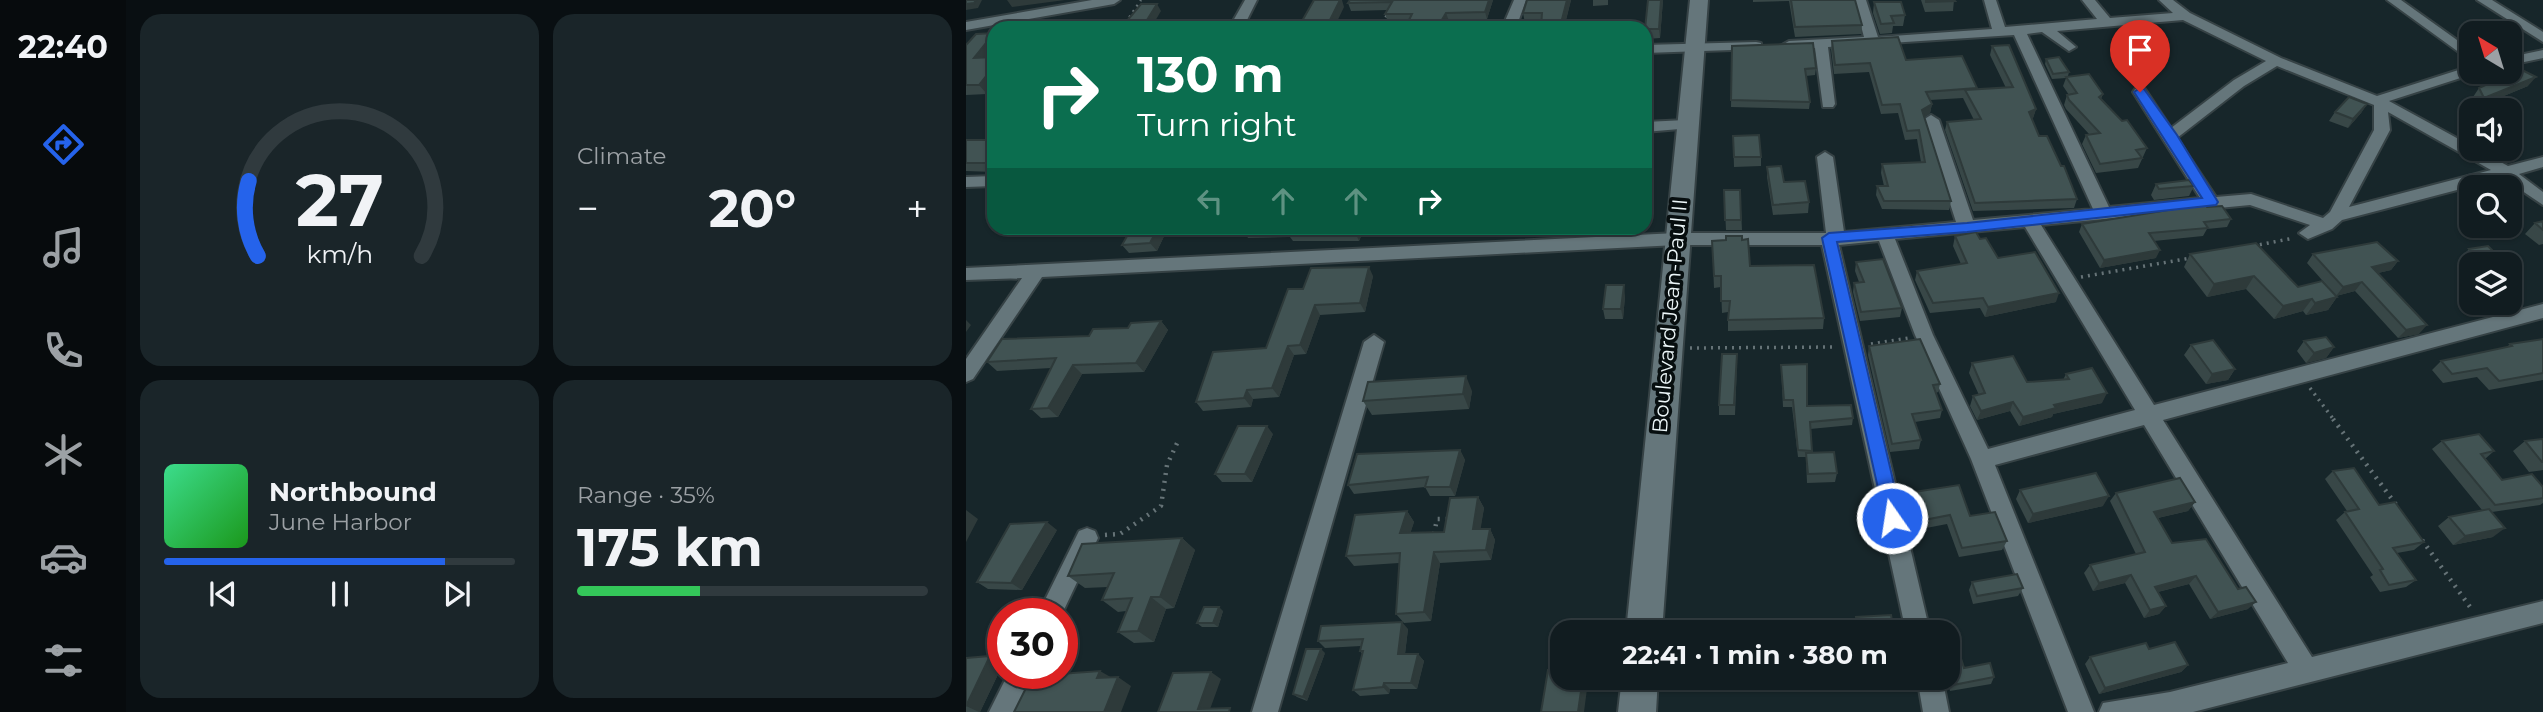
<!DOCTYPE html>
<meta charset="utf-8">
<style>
:root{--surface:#111c20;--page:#1a2529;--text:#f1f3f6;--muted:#9ca1a5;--line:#303a3e;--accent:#2563eb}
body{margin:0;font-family:Montserrat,sans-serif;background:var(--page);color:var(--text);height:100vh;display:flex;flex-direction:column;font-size:26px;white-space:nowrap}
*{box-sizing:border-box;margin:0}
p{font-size:23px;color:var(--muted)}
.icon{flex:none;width:38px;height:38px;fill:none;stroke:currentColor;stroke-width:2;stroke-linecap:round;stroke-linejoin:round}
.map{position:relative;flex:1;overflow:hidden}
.panel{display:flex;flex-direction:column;gap:14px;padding:14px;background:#090f12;width:840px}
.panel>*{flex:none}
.banner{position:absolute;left:21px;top:21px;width:665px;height:214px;border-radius:21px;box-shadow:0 2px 5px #0004,0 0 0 2px var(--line);background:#0b6e4f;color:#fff;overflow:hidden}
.needle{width:46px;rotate:322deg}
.buttons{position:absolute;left:1493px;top:21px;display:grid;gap:14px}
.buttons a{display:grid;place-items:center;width:63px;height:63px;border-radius:14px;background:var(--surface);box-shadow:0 2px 5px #0004,0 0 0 2px var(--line);font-size:35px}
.speed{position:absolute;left:21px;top:598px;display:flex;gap:14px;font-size:35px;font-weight:700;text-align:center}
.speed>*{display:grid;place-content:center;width:91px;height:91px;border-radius:50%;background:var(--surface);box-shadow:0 2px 5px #0004,0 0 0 2px var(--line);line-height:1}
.speed .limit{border:10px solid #d22;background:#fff;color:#111}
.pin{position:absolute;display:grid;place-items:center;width:60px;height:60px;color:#fff;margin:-72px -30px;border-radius:50% 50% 50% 0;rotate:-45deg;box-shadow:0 0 7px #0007}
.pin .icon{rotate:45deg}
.me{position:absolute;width:77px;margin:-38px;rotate:347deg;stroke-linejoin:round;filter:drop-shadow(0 0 5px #0008)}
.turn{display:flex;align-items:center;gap:24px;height:147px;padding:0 35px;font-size:32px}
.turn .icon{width:91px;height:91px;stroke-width:2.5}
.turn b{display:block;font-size:49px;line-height:60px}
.lanes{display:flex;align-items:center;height:66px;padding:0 35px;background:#0003;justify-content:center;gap:35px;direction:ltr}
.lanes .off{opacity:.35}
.big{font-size:52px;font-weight:700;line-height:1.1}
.panel .tile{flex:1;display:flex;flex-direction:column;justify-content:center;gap:10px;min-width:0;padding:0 24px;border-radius:21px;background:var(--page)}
.panel .dial{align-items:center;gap:0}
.dial svg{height:182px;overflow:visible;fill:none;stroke:var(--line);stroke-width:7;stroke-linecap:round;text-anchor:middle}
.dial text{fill:var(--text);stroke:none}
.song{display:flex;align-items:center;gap:21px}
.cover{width:84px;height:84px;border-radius:10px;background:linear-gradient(135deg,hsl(150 70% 55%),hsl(120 70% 35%))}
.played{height:7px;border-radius:4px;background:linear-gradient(90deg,var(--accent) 80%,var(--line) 80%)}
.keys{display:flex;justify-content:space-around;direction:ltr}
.heat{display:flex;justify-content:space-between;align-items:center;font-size:38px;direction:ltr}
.charge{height:10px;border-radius:5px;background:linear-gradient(90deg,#34c759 35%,var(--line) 0)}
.panel .tiles{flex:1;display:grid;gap:14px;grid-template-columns:repeat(2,1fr)}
.trip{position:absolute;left:584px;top:620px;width:410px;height:70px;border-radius:21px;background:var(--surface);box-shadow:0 2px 5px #0004,0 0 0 2px var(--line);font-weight:700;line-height:70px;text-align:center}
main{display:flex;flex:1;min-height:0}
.dock{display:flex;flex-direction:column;width:126px;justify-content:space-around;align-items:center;background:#070b0d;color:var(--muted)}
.dock .icon{width:49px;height:49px}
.dock .current{color:var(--accent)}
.dock b{font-size:32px;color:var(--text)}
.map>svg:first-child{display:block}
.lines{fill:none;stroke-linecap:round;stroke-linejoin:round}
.street-casing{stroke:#364245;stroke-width:4}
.secondary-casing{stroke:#364245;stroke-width:4}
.path-far2{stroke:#667377;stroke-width:2.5;stroke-dasharray:2 4.5;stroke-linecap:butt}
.path-far1{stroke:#667377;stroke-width:3.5;stroke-dasharray:2 5;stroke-linecap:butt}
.path{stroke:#667377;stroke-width:4.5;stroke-dasharray:2 6;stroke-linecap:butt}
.street{fill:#65767b;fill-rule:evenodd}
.secondary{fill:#65767b;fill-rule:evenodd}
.wall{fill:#384747}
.shaded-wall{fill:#2e3a3a}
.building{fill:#415353;stroke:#2e3a3a;stroke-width:2}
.route{fill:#2563eb;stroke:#184099;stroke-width:2}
.labels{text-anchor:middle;stroke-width:7;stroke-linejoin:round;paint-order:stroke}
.street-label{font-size:21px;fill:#edf7f9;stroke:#070e0f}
</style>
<main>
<nav class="dock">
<b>22:40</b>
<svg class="icon current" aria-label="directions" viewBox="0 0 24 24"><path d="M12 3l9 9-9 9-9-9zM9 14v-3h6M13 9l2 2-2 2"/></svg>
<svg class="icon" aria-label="music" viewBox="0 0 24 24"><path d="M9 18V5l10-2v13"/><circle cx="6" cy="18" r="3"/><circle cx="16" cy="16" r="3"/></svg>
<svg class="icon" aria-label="phone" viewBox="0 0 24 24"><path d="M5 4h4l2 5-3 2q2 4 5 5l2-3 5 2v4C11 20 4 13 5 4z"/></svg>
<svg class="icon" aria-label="climate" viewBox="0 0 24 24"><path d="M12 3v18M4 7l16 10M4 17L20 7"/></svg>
<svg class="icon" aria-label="car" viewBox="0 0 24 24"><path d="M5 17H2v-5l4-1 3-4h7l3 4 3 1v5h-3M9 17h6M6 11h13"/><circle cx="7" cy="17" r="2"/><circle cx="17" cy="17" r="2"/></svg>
<svg class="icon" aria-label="filters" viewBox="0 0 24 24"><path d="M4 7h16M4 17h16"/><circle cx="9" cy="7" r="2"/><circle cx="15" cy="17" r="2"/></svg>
</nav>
<section class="panel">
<div class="tiles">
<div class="tile dial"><svg viewBox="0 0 100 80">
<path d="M14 69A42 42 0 1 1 86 69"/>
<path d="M14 69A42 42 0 0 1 10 36" stroke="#2563eb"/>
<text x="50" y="56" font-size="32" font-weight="700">27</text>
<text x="50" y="72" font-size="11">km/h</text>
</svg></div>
<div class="tile"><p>Climate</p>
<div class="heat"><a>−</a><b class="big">20°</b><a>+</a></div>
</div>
<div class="tile">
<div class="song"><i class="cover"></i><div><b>Northbound</b><p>June Harbor</p></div></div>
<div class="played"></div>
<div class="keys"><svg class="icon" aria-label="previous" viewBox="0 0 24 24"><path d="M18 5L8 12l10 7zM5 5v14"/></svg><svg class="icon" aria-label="pause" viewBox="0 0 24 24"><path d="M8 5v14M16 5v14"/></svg><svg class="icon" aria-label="next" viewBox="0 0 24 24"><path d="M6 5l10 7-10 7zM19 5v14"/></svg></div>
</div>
<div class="tile"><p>Range · 35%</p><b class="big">175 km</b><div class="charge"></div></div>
</div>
</section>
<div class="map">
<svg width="1577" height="712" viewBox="0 0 1577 712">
<rect width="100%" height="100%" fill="#17262a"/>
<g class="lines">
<g class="street-casing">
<path id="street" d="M126,0h28l-6,4 -148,26v-8z
M279,0h12l-14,28h-14z
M548,0h12l-10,28h-14z
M888,0h12l12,37 114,-8 -8,-29h12l9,27 92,-8 -15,-19h13l15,18 63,-5 -14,-13h14l17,13 91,45 96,38 94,-30v6l5,1 -87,28 119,65 35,-9v10l-24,7 24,18v13l-40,-27 -161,42 -10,9 -24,10 -9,-6 11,-8 -60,-20 -209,20 113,180 389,-101v14l-380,102 149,237 231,-56v22l-350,89h-94l4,-9 67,-11 118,-29 -144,-238 -149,40 99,247h-26l-97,-253 -56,-124 -36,-94 -40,4 91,387h-24l-84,-387h-145l-635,32 -69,102 -7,3v-23l56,-81 -56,2v-12l711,-35h149l-9,-76 8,-5 8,5 11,75 112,-10 -33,-102 8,-5 8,5 34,100 120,-11 -79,-174 -186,12 7,57 -2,3h-10l-8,-59 -26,1 -7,-4 7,-4 75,-4zM1217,20l83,41 -32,19 -63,48 -26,-39h-10l-2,3 67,106 -91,9 -82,-173 15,-2 27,19 7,-4 -19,-16zM1311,66l97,39v25l-44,82 -7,6 -72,-24 -35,3 -39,-59 67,-52zM1422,112l103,58 -142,37 41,-77zM1059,227l110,183 -147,39 -55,-114 -38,-96z
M1421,0h14l70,50v11z
M1511,0h15l51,32v10z
M790,42l5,1v6l-116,4v-8z
M1577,50v8l-33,7v-8z
M720,120l8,5 -3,3 -46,4v-10z
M28,176v10l-28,1v-10z
M408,335l10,7 -106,370h-26l112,-370z
M121,528l8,3 3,7 -36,76h-24l41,-83z
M42,674h25l-18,38h-26z
M951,677h25l7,35h-26z"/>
</g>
<g class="secondary-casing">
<path id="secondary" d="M724,0h18l-46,632h-36z
M656,677h36l-2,35h-38z"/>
</g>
<path class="path-far2" d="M156,28l19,-28
M412,28l9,-13"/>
<path class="path-far1" d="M1287,246l41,-8
M1115,277l110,-19
M905,344l38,-6
M724,348l146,-1
M1344,388l24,32"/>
<path class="path" d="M1367,419l64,87
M468,534l3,-15h12
M139,535l15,-1 41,-28 6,-41 12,-26
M1456,540l51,71"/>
<use href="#street" class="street"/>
<use href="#secondary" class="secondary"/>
</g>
<path class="wall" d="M527,0l-6,19 -79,3h-20l-3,-8 2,-4 -36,1 -3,-8z
M561,0h44l-7,28h-23l1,-5h-17l-2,-10z
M627,0h15v5l-15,1z
M697,0l-3,38 -14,1 -1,-11z
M787,0h102l7,25 -1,9 -66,3 -6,-36 -36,1z
M955,0h33l-1,11 -28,1z
M908,2l31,13 -2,11h-10l-1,7 -12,1 -7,-21z
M866,41l74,19 71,28 -1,2 30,-2 -16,-33 2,-9 44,63 -3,9 -1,1 7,17 38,63 -3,9 -101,3 -28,-81 2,-8 27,-2 -11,-22 -33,2 2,4 -2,9 -6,4 27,84 -2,9 -67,-1 -6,-14 1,-9h7l-3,-13 1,-9 39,-2 -4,-23 -12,1 -7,-27 -17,1 -12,-42 -35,2 -3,-25z
M0,45l28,7 -4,5 -3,37 -21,1z
M766,46l84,22 -1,7 -9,1 4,26 -1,7 -78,-2z
M1080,59l23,13 -1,4 35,18 -2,5 46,49 -9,20 -42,5 -14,-29 4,-9 3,-1 -23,-25 -2,-4 3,-10h2l-6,-9 3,-8 -14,1 -7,-15z
M1562,86l-51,21 -4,-10 6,-9z
M1401,104l-6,9 -13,15 -19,-7 6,-9z
M767,136l28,21v9l-27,1z
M0,140h28v32l-28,-1z
M801,167l42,35 -1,11 -35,2 -6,-38z
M1190,184l38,2 -5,10 -35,4 -3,-5z
M758,190h16l2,40h-16z
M1241,207l24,12 -4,8 -20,2 -4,7 -49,5 2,17 -56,10 -21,-36 3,-8z
M1577,221v23l-4,1 -14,-11 10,-11z
M67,228h17l-6,8z
M202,228l-11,23 -28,2 -7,-8 5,-9 -4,-7z
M276,228h123l-6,13h-66l-3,-4 -42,1z
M616,228h20v5l-19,1z
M989,236l25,3 18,19 58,44 -71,15 -5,-9 -50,5 -15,-33 2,-9 44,-7 -8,-18z
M776,240l8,26 74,52 -1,11 -95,2v-19l-6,1 -1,-26 -7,1 -2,-47z
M1503,249l36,14 -2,1h-32v7l-11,-12z
M1224,254l108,33 39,10 -9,13 -22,5 -3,-4 -29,8 -28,-30 -39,8 -23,-30z
M1347,254l85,7 -7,9 -13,3 41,61 -21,4 -43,-47 -19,5 -29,-33z
M890,262l46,46 -2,9 -40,4 -7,-29 1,-9 5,-1 -4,-11z
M407,276l-8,36 -45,3 -14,39 -12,1 -15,42 -26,2 -2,8 -48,4 -7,-9 70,-54 37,-59z
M659,296l-2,23h-18l-2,-10z
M195,321l7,9 -24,42 -62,2 -24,43 -17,1 -10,-9 20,-41 -54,3 -10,-9 102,-26z
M1577,339v41l-54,10 -12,-13 -34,6 -11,-13 9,-9 66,-14 3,-3z
M1338,341l30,6 -8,11 -20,5 -9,-12z
M1225,345l44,24 -7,11 -22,4 -22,-29z
M903,346l71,38 -2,8 -2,1 6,17 -2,8 -25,4 6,18 -2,9 -29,3 -22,-97z
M1006,363l55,19 36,-2 3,-6 36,29 -49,11 -1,3 -33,9 -9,-15 -33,9 -7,-14 3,-10 6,-1 -10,-22z
M771,364l-2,51h-16v-10z
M815,365l26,41 46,12 -1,7 -42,4 2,24 25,20 -2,9 -28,1 -1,-26h-8l-6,-50h-9z
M506,391l-3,18 -97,6 -9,-14z
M307,434l-21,48h-30l-7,-8z
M1577,439v31l-14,2 -16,-21 12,-10z
M1476,441l52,10 -9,8 17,21 41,7v16l-3,2 -48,7 1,25 -40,8 -15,-19 11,-9 33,-7 -50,-61z
M494,450l5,10 -10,36h-25l-5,-9 -71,7 -6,-9z
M1367,471l46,34 45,37 -10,8 -17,3 19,27 -10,7 -26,5 -10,-15 3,-2 -37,-55 9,-8 2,-1 -22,-32z
M1054,490l83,16 -75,17 -12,-24z
M948,492l56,24 37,25 -5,9 -43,7 -12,-33 -26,5 -9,-28z
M1150,493l79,9 -7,9 -30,7 14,25 76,66 -38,10 -21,-35 -31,8 8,14 -7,8 -15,4 -19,-35 -32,8 -9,-18 6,-8 46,-11 -26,-53z
M512,497l6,11 -4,21h10l5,11 -4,20 -51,3 -9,58 -27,2 -8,-9 3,-51 -45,3 -8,-10 61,-45 7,11 -4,11 34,-1z
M91,530l-35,60 -34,-1 -11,-7z
M216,538l13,12 -21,58 -8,1 -12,33 -20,1 -16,-11 8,-21 -8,1 -16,-12 6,-13 -23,1 -17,-12z
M1006,582l51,6 -5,8 -45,8 -4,-14z
M257,611l-5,16h-16l-5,-4z
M890,617l38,15h-39l-1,-7z
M442,629l-3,25h13l6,7 -7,28h-27l-1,5 -29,2 -7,-6 9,-36 -2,-3 1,-5 -36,2 -7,-7z
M1183,649l39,16 -7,7 -82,22 -14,-30 5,-7z
M359,653l-18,48 -10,-4 -4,-3z
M982,654l16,14 30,9 -3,7 -41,7 -4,-14h2z
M24,656l13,8 -23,48h-14v-54z"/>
<path class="shaded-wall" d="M10,0h6l-4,8 -12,2v-6z
M41,0h58l-53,7z
M374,0h2l2,7 -10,21h-8z
M523,0h4l-6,19 -2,-7z
M601,0h4l-7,28h-4z
M695,0h2l-3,38 -1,-9z
M191,4l4,7 -10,17h-9z
M480,13l3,8 -5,7h-7z
M28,34v18l-12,15 -8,-9z
M28,66v19l-7,9 -8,-9z
M1570,77l-8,9 -51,21 7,-9z
M966,104l-2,9 -9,6 1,-9z
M1401,104l-6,9 -13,15 5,-9z
M1070,109l-3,9 -6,3 2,-9z
M71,228h13l-6,8z
M192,228h10l-11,23 -7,-8z
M391,228h8l-6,13 -4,-9z
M1194,250l-4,8 -56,10 4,-8z
M1432,261l-7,9 -26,6 7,-9z
M403,267l4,9 -8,36 -5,-9z
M1288,276l-8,13 -39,8 7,-13z
M1396,282l-7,9 -19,5 7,-9z
M658,285l1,11 -2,23 -2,-10z
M1093,293l-3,9 -71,15 3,-10z
M1371,297l-9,13 -22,5 9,-12z
M1346,299l-9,12 -29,8 9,-13z
M349,305l5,10 -14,39 -6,-9z
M0,320l5,5 -5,7z
M195,321l7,9 -24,42 -8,-9z
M1461,325l-8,9 -21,4 8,-8z
M322,346l6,9 -15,42 -7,-9z
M1368,347l-8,11 -20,5 8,-10z
M107,365l9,9 -24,43 -10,-9z
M1269,369l-7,11 -22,4 6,-10z
M500,376l6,15 -3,18 -6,-15z
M281,390l6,9 -2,8 -7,-9z
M1141,393l-5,10 -49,11 -1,3 -33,9 4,-9 31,-12z
M1047,402l-3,9 -33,9 4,-9z
M301,426l6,8 -21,48 -7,-8z
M494,450l5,10 -10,36 -5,-9z
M1143,496l-6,10 -75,17 5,-9z
M512,497l6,11 -5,31 -6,-10z
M1229,502l-7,9 -40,9 6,-8z
M0,510l12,9 -12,23z
M441,511l7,11 -7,22 -7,-11z
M81,522l10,8 -35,60 -11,-7z
M1539,528l-12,9 -40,8 12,-9z
M524,529l5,11 -4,20 -5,-10z
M216,538l13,12 -21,58 -14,-11z
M468,552l6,11 -9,58 -7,-9z
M1165,575l-6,8 -32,8 6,-8z
M1230,576l-7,8 -40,10 6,-7z
M185,597l15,12 -12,33 -16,-11z
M1290,602l-8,7 -38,10 8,-7z
M1200,606l-7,8 -15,4 6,-8z
M253,607l4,4 -5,16 -5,-4z
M436,622l6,7 -4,32 -6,-7z
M355,649l4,4 -18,48 -4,-4z
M452,654l6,7 -7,28 -6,-6z
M24,656l13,8 -23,48h-1l-13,-6z
M1222,665l-7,7 -82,22 6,-6z
M134,671l14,8 -17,-1z
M245,672l10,7 -12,33 -11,-3z
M152,677l13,9 -10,26h-17z
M617,677h4l1,4 -4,31h-6z
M418,683l6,6 -1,5 -6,-7z"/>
<path class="building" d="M0,0h10l-2,3 -8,1z
M348,0h26l-14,28h-28z
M384,0h139l-4,12 -39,1 -9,15h-32l7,-14h-27l7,-12 -44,1z
M561,0h40l-7,27 -19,1 1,-15h-19z
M682,0h13l-2,29h-14z
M825,0h64l7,25 -67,2z
M960,0h28l1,1 -29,1z
M908,2h27l4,13 -14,1 3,7 -13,1z
M175,4h16l-15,24h-21z
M276,26h27l-2,2h-26z
M28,33l-20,25 20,-1v9l-15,19h-13v-40l10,-11z
M932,37l8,23 56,-4 15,32 -51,4 6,12 -10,6 29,91h-67l-7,-15h11l-6,-22 43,-2 -6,-32 -12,1 -7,-27 -18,1 -12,-42 -35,2 -3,-24z
M847,43l3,25 -11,1 5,33 -79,-2 1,-54z
M1043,45l27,64 -7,3 10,24h8l14,30h3l13,33 -102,4 -28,-81 34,-3 -16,-29 48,-3 -21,-41z
M1093,57l10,15 -16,2 -7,-15z
M1554,69l16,8 -52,21 -5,-10z
M1123,74l14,20 -4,3 23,24 5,-1 20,28 -11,2 6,8 -42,6 -14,-29 14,-2 -31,-33 -2,-5 10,-2 -11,-16z
M1383,97l18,7 -14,15 -18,-7z
M793,135l2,22h-27l-1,-21z
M0,140h28v23h-28z
M815,166l3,16 21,-1 4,21 -36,3 -6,-38z
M1223,180l5,6 -35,3 -3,-5z
M758,190h16l1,30h-16z
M1239,204l2,3 15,-1 9,13 -27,3 4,6 -59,5 11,17 -56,10 -22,-36z
M1577,221v9l-8,-7z
M158,228h34l-8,15 -28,2 9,-16h-8z
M276,228h115l-2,4h-68l3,-4z
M1010,232l4,7 6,-1 12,20 37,-6 24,41 -71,14 -5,-9 -50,5 -16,-32 50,-8 -12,-27z
M760,236h16v4l6,-1 2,27 64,-1 10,53 -96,2 2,-19h-9v-25h-7l-2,-35 14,-1z
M1411,242l21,19 -26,6 55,58 -21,5 -44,-48 -19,5 -30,-33z
M1290,243l42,44 24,-6 15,16 -22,6 -3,-4 -29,7 -29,-30 -40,8 -24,-30z
M1522,246l17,17 -21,1 -15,-15z
M917,259l19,49 -41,4 -7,-29 10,-1 -8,-20z
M403,267l-9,36 -45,2 -15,40 -12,1 -16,42 -25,2 -3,8 -48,4 17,-50 53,-4 22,-59h15l8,-21z
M640,285h18l-3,24h-18z
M195,321l-25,42 -63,2 -25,43 -17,1 25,-51 -69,4 15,-23 87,-3 4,-7 35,-1 3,-5z
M1360,337l8,10 -20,6 -10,-12z
M954,339l20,45 -7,1 9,25 -30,4 9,26 -29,4 -23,-98z
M1577,339v34l-44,8 -12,-13 -35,6 -11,-13 71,-15 -2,-2z
M1247,340l22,29 -23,5 -21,-29z
M756,354h15l-3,51h-15z
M1047,356l14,26 42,-3 -3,-5 26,-6 15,25 -53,12 2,3 -33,9 -10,-15 -32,9 -8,-15 12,-3 -13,-30z
M841,364v42l44,-1 2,13 -43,4 2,29 -14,-1 -5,-50h-9l-3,-35z
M500,376l-3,18 -100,7 5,-19z
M272,426h29l-22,48h-30z
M1513,434l15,17 -13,3 21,26 30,-6 11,13v11l-48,7 -53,-64z
M1577,439v23h-1l-17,-21z
M494,450l-10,37h-25l3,-10 -80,8 9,-31z
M868,452l3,21 -29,1 -2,-21z
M1388,468l25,37 16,-3 29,40 -31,6 23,32 -27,5 -9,-15 3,-1 -38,-57 14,-3 -26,-38z
M1130,473l13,23 -76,18 -13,-24z
M1214,478l15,24 -41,10 18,31 34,-4 32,50 8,-2 10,15 -38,10 -22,-36 -41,11 11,19 -16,4 -19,-35 -32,8 -9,-18 55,-13 -29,-59z
M993,485l11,31 25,-4 12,29 -45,7 -12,-33 -26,5 -10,-28z
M512,497l-5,32h17l-4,21 -52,2 -10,60 -28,2 4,-61 -54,3 9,-41 52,-4 -7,22 44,-1 6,-34z
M1523,509l16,19 -40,8 -16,-19z
M81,522l-36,61 -34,-1 33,-58z
M216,538l-22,59h-9l-13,34 -20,1 14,-34 -30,2 12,-27 -46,3 14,-32z
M1051,574l6,14 -46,8 -5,-14z
M238,607h15l-6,16h-16z
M925,615l3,17h-37l-1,-15z
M436,622l-4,32h20l-7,29h-27l-1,4 -30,3 10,-39h-3l3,-12 -45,2 3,-15z
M838,626l1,6h-24z
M1209,642l13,23 -83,23 -15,-31 56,-14 3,6z
M340,649h15l-18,48 -10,-3z
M993,652l5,16 26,-5 4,14 -41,8 -5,-18v-13z
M24,656l-24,50v-48z
M582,670h15v7h20l-5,35h-37z
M134,671l-3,7 21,-1 -14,35h-90l18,-36z
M245,672l-13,37 32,-1 -1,4h-71l15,-39z"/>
<path class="route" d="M1174,88l4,1 33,46 41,67 -2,3 -249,27 -130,10 65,276 -3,6 -7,2 -6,-2 -64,-286 7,-5 138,-10 235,-25 -68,-106z"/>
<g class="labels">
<g class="street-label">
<text transform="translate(704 316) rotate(-85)" y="7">Boulevard Jean-Paul II</text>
</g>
</g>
</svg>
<div class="buttons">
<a><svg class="needle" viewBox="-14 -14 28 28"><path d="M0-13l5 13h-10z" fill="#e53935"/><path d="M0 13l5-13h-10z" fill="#9ca1a5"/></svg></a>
<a><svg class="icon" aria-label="sound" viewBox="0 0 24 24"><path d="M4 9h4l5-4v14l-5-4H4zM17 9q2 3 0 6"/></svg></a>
<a><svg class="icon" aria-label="search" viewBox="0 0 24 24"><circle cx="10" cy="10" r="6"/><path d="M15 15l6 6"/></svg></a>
<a><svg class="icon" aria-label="layers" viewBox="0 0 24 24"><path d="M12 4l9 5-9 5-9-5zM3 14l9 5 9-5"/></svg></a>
</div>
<div class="speed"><div class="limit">30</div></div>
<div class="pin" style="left:1174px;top:92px;background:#d93025"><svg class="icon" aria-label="arrive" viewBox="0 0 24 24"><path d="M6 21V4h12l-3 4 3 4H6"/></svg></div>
<svg class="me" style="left:926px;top:518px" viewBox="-20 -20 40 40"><circle r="17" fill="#2563eb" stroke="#fff" stroke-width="3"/><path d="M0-11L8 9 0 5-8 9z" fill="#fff"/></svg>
<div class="trip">22:41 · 1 min · 380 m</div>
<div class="banner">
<div class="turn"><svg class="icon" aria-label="right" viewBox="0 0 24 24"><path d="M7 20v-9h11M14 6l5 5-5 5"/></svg><div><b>130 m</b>Turn right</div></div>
<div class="lanes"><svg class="icon off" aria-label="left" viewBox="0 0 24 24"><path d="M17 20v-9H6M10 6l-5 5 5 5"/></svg><svg class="icon off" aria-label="ahead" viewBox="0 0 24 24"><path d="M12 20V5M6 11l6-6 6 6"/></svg><svg class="icon off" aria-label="ahead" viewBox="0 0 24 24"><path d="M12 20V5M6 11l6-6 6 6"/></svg><svg class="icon" aria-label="right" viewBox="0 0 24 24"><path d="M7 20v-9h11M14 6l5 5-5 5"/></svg></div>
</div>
</div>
</main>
